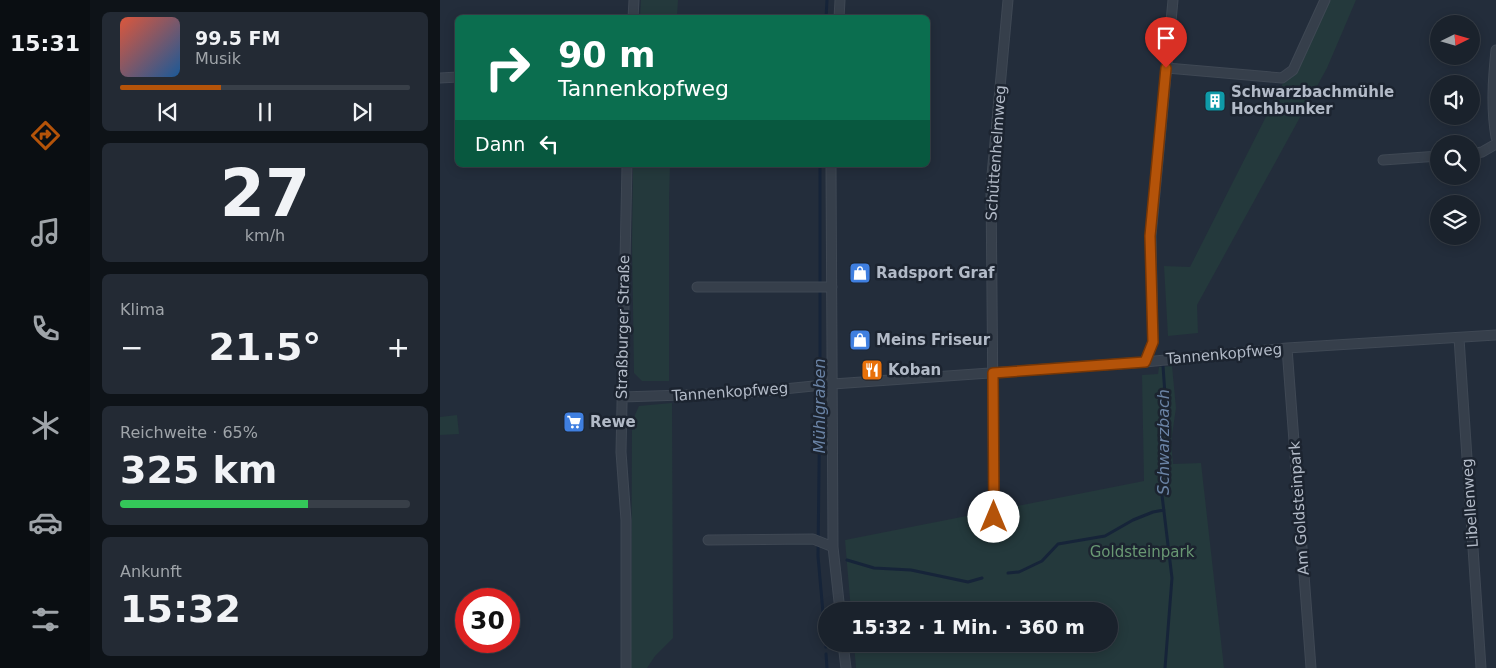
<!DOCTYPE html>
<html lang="de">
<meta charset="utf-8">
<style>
:root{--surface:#1a222c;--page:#232a34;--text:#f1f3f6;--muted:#9fa4a9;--line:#383f48;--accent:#b45309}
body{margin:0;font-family:"DejaVu Sans",sans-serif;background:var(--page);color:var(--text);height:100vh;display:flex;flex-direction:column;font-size:19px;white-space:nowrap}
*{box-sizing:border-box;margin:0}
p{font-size:16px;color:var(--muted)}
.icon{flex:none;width:28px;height:28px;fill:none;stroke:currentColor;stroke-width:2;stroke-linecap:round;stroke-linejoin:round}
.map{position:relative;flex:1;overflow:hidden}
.drawer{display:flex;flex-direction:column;gap:12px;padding:12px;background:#0e1318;width:350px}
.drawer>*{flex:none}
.banner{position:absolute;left:15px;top:15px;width:475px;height:152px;border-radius:8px;box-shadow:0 2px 12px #0003,0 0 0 1px var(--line);background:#0b6e4f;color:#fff;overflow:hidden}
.needle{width:32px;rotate:85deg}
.controls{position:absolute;left:990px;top:15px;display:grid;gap:10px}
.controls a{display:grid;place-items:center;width:50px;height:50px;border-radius:50%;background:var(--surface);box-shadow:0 2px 12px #0003,0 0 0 1px var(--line);font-size:25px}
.speed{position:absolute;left:15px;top:588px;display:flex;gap:10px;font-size:25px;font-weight:700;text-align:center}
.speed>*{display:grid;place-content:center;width:65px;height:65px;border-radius:50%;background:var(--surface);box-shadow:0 2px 12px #0003,0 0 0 1px var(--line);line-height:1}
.speed .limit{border:8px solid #d22;background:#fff;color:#111}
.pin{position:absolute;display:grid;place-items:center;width:42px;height:42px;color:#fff;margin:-51px -21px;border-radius:50% 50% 50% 0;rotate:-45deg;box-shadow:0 0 5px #0007}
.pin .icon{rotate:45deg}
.me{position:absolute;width:55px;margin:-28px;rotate:0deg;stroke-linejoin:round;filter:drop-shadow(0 0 4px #0008)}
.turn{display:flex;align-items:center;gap:18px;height:105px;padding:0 20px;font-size:22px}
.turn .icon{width:65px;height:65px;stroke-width:2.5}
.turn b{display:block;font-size:35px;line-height:42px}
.then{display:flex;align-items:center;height:48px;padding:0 20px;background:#0003;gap:10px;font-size:19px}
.big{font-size:38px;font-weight:600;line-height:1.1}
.drawer .widget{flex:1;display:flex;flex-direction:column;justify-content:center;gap:8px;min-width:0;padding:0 18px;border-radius:8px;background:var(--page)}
.drawer .dial{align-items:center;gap:0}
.dial b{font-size:65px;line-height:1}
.song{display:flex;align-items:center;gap:15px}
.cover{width:60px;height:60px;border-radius:8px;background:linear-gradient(135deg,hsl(10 70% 55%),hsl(210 70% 35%))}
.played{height:5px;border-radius:2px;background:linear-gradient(90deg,var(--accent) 35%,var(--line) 35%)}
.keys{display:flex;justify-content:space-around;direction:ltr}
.heat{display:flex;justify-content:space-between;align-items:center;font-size:28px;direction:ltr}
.charge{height:8px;border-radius:4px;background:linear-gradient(90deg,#34c759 65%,var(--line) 0)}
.trip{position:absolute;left:378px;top:602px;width:300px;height:50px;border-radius:25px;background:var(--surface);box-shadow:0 2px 12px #0003,0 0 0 1px var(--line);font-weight:600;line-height:50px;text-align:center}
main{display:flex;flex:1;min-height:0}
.tab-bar{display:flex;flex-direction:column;width:90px;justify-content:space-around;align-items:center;background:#0a0e12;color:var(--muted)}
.tab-bar .icon{width:35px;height:35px}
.tab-bar .selected{color:var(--accent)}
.tab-bar b{font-size:22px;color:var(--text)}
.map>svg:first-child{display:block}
.green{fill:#24393c}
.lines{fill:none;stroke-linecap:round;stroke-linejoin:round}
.stream{stroke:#162439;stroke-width:3}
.minor-casing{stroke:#3f4854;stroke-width:11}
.minor{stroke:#363f4b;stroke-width:9}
.route-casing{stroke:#753606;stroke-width:12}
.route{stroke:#b45309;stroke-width:9}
.labels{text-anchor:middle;stroke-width:5;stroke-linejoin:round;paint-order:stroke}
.poi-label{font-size:15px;font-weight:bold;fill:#b2bac7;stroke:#1c2430;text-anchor:start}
.street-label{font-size:15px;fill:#b2bac7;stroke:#1c2430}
.park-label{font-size:15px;fill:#699873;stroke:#1c2430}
.water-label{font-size:16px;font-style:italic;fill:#6b84a6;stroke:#1c2430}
</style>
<main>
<nav class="tab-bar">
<b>15:31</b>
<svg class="icon selected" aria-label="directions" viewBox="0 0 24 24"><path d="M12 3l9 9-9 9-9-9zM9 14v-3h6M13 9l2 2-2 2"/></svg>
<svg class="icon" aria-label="music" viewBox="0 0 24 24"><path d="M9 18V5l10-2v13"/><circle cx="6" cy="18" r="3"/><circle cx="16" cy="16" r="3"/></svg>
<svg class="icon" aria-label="phone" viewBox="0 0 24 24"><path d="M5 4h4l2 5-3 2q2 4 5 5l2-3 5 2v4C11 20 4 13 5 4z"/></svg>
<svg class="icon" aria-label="climate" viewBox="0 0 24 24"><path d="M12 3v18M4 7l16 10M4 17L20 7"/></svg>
<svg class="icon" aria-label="car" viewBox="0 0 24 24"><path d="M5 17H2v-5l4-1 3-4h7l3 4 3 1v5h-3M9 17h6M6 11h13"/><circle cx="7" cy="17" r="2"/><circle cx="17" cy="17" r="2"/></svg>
<svg class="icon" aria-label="filters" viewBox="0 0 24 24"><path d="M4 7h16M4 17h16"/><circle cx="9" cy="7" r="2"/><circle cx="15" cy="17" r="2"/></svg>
</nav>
<section class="drawer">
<div class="widget">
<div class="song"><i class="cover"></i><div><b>99.5 FM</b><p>Musik</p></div></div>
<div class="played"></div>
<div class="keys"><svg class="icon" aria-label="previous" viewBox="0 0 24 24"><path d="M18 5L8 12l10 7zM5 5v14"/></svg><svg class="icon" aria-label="pause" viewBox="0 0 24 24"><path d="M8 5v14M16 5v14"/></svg><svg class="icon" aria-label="next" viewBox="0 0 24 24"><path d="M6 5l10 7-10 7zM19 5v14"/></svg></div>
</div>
<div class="widget dial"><b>27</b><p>km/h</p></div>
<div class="widget"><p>Klima</p>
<div class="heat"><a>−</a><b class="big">21.5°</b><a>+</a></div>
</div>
<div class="widget"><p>Reichweite · 65%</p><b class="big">325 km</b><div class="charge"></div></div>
<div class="widget"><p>Ankunft</p><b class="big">15:32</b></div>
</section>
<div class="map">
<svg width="1056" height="668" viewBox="0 0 1056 668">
<rect width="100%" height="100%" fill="#232d3b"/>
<path class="green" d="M201,0h37l-1,17h-37z
M885,0h31l-29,68 -130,237 1,28 -30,3 -4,-70 26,1z
M193,165h37l-1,34v182h-27l-8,-8 -2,-129z
M732,366l4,42 -5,34 2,22 28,-1 23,205h-368l-2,-24h255v-33h-258l-6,-71 299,-59 -2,-106 16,-1 1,-7z
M232,403l1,235 -18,18 -8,12h-16l1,-238h3v-15l4,-9z
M17,415l2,19 -19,1v-18z"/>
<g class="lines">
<path class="stream" d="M386,18l1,-18
M380,165v222l-2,169 8,91
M723,366l3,43 -6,33 1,45 11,91 -7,90
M407,560l27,8 37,2 57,12 14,-4
M568,573l11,-1 23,-11 16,-17 47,-8 28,-16 20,-8 11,-2
M386,654l1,14"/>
<g class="minor-casing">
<path id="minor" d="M193,18l1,-18
M399,18l1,-18
M1056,50c-3,29 -5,58 0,87
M727,68l115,10 11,-8 32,-70
M0,78l18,-1
M1031,154l11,-2 14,-8
M943,160l56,-4
M391,165l2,382 7,64
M257,287h135
M1019,338l22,330
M847,348l24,320
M705,362l8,-20 -2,-106 22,-236
M182,397l122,-4 89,-9 312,-22 142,-14 209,-13
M554,517l-3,-331 17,-186
M268,540l105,-1 20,8
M403,644l3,24
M186,668v-148l-5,-68 6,-287"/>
</g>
<use href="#minor" class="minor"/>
</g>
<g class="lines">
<g class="route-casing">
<path id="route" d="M554,517l-1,-144 152,-11 8,-20 -3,-106 16,-168"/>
</g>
<use href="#route" class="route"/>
</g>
<defs>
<g id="building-square" transform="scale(1.125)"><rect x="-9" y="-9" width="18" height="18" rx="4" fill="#0f9aa8" stroke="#1c2430"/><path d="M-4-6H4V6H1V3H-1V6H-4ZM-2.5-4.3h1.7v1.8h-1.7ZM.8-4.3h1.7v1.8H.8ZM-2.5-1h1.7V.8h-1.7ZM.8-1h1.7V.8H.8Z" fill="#fff"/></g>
<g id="shop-square" transform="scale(1.125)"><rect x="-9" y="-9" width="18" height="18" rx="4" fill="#3f7fe0" stroke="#1c2430"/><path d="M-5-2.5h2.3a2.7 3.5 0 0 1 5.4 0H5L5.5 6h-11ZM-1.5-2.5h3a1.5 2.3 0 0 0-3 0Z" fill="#fff"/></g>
<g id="restaurant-square" transform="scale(1.125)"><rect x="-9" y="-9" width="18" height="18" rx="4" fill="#e8710a" stroke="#1c2430"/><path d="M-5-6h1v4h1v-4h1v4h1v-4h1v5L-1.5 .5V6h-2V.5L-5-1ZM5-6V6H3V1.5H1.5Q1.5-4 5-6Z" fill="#fff"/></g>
<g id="supermarket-square" transform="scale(1.125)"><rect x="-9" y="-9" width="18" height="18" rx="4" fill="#3f7fe0" stroke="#1c2430"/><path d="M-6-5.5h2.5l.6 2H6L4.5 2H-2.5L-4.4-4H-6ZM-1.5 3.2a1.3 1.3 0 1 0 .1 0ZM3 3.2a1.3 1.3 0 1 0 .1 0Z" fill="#fff"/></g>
</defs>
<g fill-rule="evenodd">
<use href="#building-square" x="775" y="101"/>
<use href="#shop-square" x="420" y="273"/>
<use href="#shop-square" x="420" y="340"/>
<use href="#restaurant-square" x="432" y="370"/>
<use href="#supermarket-square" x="134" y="422"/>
</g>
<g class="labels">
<g class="poi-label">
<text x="791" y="97">Schwarzbachmühle<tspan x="791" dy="17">Hochbunker</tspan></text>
<text x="436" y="278">Radsport Graf</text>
<text x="436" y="345">Meins Friseur</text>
<text x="448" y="375">Koban</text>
<text x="150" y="427">Rewe</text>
</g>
<g class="street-label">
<text transform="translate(556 153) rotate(-86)" y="5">Schüttenhelmweg</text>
<text transform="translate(183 327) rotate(-89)" y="5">Straßburger Straße</text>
<text transform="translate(784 354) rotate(-5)" y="5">Tannenkopfweg</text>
<text transform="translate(290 392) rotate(-4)" y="5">Tannenkopfweg</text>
<text transform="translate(1030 503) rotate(-94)" y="5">Libellenweg</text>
<text transform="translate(859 508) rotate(-94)" y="5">Am Goldsteinpark</text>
</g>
<g class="park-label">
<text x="702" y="557">Goldsteinpark</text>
</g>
<g class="water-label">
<text transform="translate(379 406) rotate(-90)" y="6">Mühlgraben</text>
<text transform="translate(723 442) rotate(-90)" y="6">Schwarzbach</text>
</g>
</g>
</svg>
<div class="controls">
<a><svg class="needle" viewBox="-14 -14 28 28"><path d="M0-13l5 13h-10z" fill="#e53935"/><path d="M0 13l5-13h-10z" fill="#9fa4a9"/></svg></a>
<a><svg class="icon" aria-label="sound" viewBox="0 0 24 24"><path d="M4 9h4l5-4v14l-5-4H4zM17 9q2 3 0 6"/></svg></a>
<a><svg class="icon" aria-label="search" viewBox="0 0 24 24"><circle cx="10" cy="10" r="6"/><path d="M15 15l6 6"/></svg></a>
<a><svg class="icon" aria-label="layers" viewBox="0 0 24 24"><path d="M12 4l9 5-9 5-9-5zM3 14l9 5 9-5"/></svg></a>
</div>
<div class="speed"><div class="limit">30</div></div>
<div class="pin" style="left:726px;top:68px;background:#d93025"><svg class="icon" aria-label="arrive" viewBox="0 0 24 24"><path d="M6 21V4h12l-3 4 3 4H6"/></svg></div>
<svg class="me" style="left:554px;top:517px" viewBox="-20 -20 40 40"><circle r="19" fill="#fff"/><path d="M0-13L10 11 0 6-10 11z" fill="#b45309"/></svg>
<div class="trip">15:32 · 1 Min. · 360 m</div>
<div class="banner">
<div class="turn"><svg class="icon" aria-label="right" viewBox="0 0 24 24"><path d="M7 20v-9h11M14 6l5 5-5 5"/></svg><div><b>90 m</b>Tannenkopfweg</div></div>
<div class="then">Dann<svg class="icon" aria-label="left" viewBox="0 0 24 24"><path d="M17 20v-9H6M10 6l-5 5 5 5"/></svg></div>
</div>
</div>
</main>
